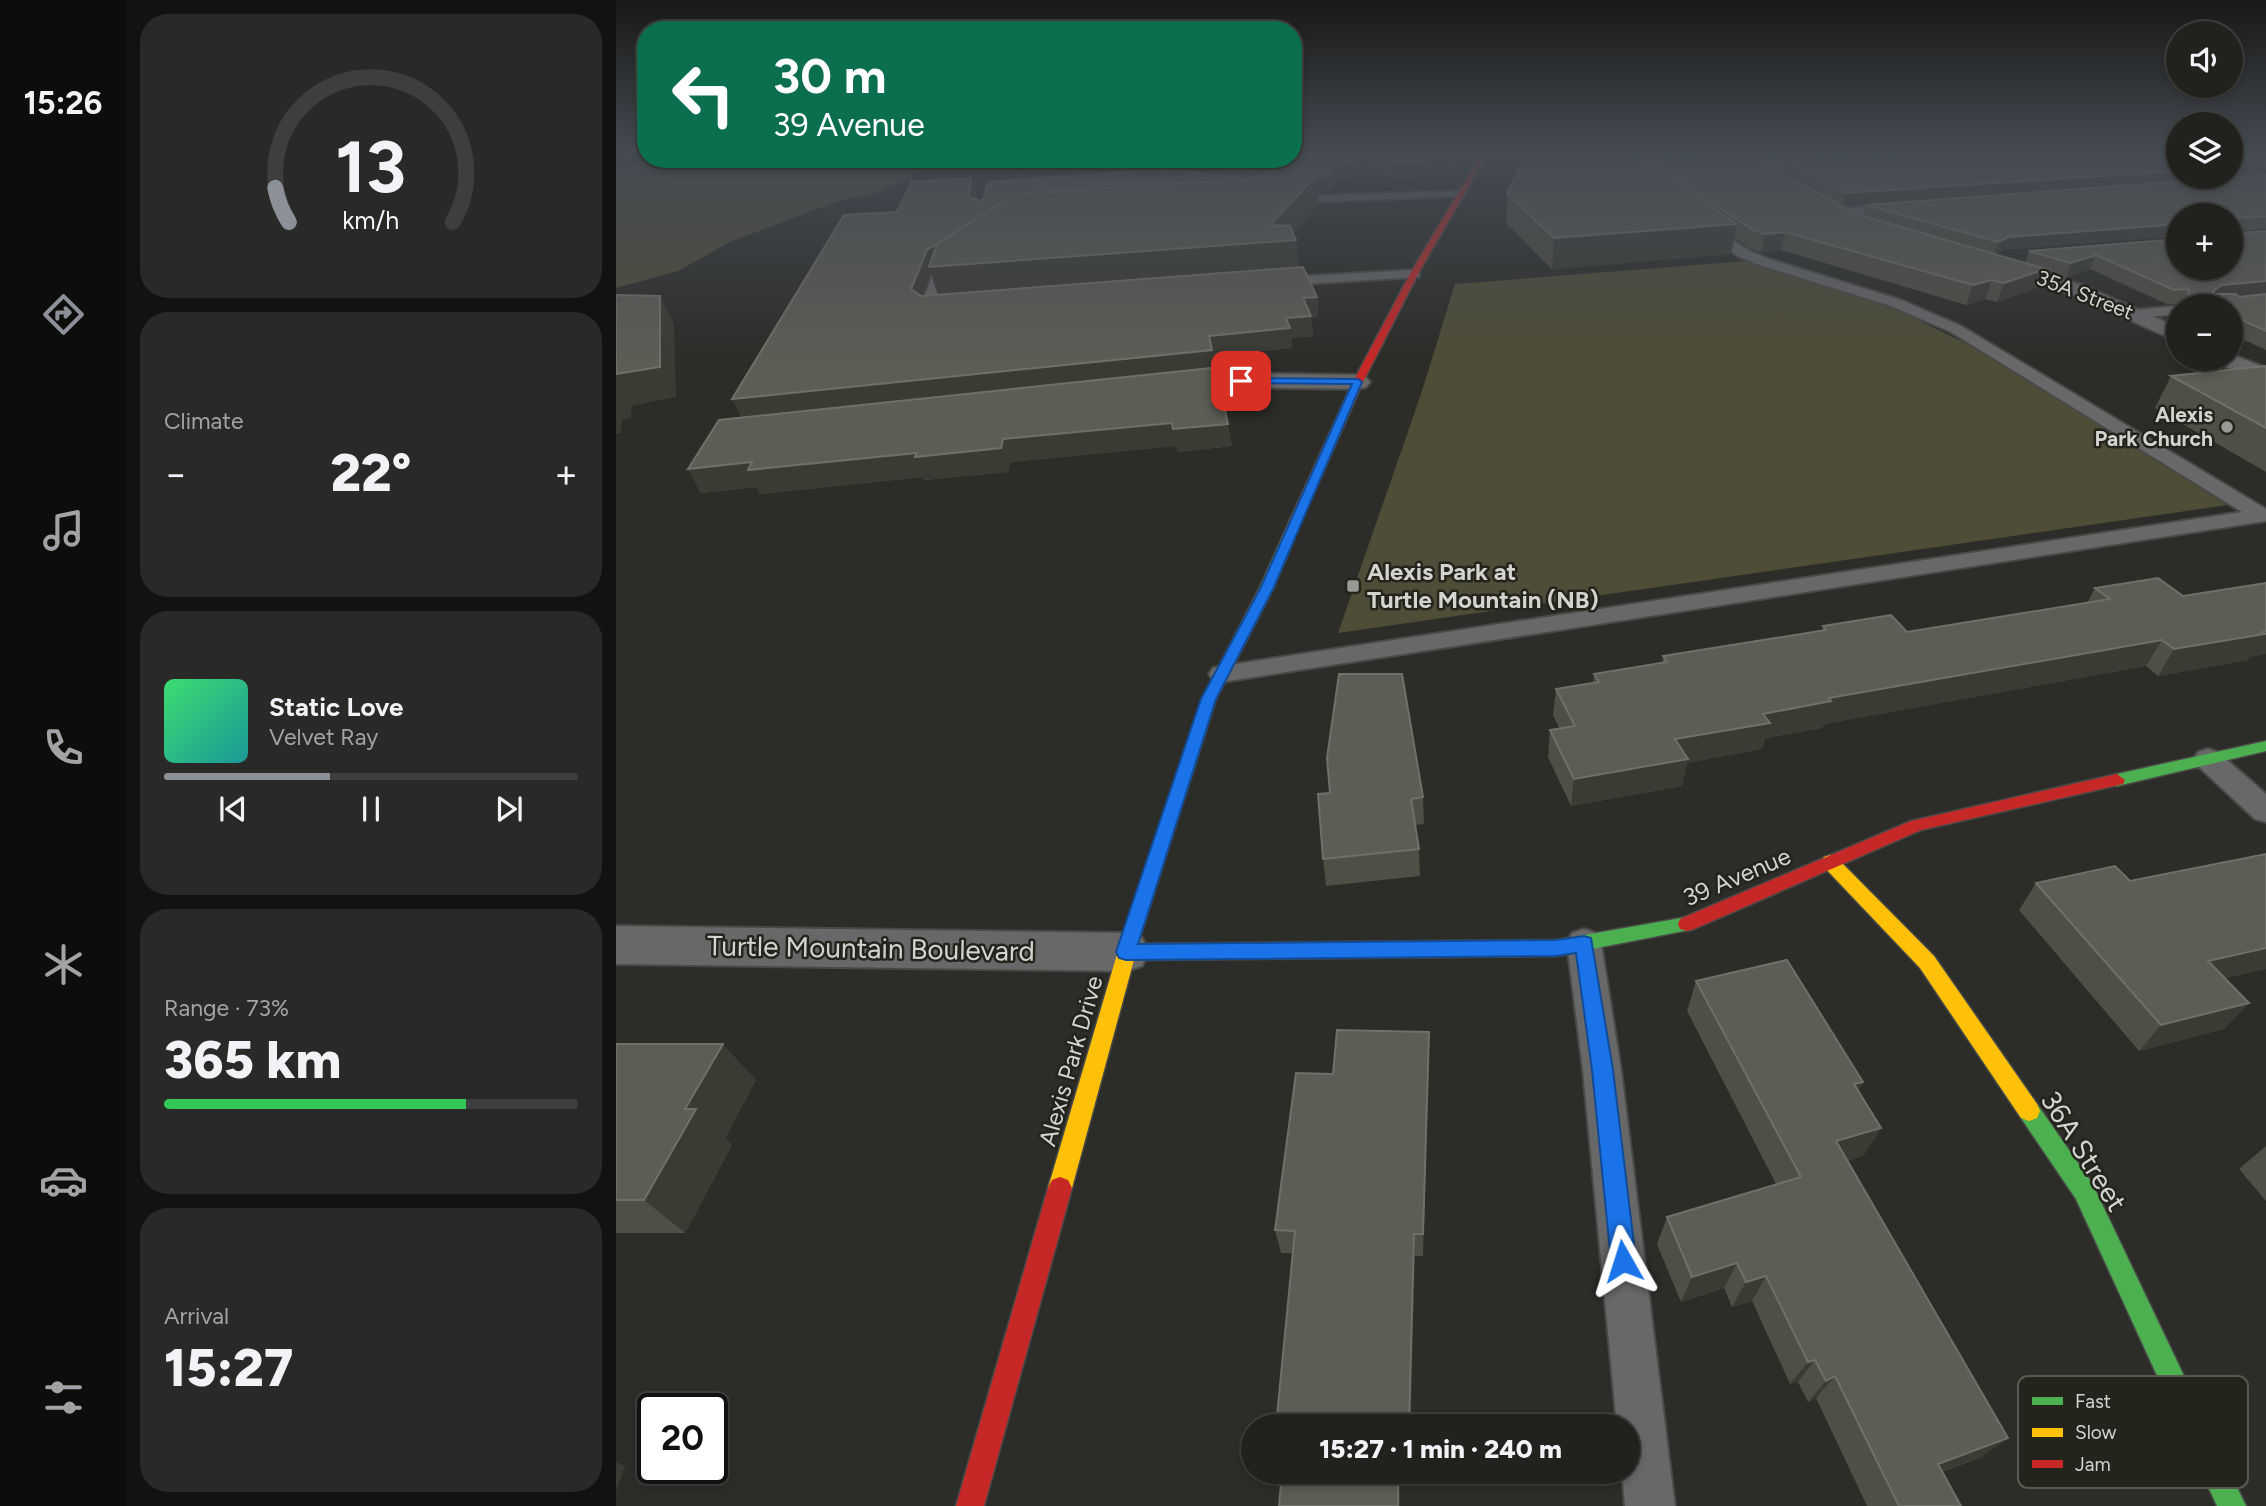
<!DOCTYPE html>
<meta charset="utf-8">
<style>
:root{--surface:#21211e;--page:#292927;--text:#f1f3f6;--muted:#a2a3a4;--line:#3e3e3c;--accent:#8c9099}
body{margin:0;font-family:Figtree,sans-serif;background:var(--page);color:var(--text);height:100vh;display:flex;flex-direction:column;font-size:26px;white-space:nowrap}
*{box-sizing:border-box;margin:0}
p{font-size:23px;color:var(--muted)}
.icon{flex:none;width:38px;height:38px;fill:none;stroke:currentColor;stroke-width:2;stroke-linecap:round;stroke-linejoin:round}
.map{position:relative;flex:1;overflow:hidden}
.panel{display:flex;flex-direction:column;gap:14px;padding:14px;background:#121210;width:490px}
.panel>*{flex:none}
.guide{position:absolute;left:21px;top:21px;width:665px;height:147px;border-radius:28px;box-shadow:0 4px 10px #0003,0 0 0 2px var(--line);background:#0b6e4f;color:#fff;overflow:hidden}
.controls{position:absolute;left:1550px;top:21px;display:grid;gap:14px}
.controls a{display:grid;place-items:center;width:77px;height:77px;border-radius:50%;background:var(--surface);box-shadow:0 4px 10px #0003,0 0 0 2px var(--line);font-size:35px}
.speed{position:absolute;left:21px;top:1393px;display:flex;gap:14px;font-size:35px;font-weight:700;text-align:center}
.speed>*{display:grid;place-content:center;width:91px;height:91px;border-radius:50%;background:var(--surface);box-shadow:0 4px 10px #0003,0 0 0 2px var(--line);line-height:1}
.speed .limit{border:4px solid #111;border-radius:10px;background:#fff;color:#111}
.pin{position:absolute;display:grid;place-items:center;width:60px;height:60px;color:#fff;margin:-30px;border-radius:14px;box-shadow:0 4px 10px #0006}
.me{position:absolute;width:77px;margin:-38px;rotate:354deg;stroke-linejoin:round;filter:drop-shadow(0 0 5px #0008)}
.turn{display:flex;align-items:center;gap:24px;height:147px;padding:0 21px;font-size:32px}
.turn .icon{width:91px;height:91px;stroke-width:2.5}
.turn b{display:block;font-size:49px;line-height:60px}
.big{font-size:52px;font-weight:800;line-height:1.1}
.panel .widget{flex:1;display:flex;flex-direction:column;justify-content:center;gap:10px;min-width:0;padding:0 24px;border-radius:28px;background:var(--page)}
.panel .dial{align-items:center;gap:0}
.dial svg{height:182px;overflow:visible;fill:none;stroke:var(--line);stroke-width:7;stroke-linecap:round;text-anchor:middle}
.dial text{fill:var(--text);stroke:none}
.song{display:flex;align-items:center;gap:21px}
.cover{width:84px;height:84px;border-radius:10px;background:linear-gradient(135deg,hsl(140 70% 55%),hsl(180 70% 35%))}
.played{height:7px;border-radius:4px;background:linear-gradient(90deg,var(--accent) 40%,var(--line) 40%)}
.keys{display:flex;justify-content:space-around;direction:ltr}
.heat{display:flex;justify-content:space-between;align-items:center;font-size:38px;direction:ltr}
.charge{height:10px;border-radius:5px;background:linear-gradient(90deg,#34c759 73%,var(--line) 0)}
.trip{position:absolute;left:625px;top:1414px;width:399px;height:70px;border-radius:35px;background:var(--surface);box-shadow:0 4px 10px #0003,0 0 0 2px var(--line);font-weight:800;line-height:70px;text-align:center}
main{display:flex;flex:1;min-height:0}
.tab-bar{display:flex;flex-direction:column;width:126px;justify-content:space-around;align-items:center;background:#0d0d0c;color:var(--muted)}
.tab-bar .icon{width:49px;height:49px}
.tab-bar .on{color:var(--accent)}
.tab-bar b{font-size:32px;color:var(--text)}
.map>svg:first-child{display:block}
.green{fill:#4f4d38}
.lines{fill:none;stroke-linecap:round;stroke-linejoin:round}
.lane-casing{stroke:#494947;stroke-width:4}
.street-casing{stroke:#494947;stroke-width:4}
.fast-casing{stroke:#494947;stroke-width:3}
.slow-casing{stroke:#494947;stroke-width:3}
.jam-casing{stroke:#494947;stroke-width:3}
.lane{fill:#686869;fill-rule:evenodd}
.street{fill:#686869;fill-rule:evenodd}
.fast{fill:#4caf50;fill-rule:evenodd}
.slow{fill:#ffc107;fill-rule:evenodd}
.jam{fill:#c62828;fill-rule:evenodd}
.wall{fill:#4f4f46;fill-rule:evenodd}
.shaded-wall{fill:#3b3b34}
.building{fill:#5d5d55;stroke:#707068;stroke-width:2}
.route{fill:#1a73e8;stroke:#114b97;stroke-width:2}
.poi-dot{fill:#999995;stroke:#24241d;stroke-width:2.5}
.labels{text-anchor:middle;stroke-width:5;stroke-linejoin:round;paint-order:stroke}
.far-street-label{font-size:21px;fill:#d4d3cf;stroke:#24241d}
.far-poi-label{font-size:21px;font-weight:bold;fill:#d4d3cf;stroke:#24241d;text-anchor:end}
.poi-label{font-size:24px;font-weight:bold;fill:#d4d3cf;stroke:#24241d;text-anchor:start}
.street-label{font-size:24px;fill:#d4d3cf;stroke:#24241d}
.near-street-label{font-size:28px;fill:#d4d3cf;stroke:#24241d}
.key{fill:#24241d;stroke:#595952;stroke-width:2}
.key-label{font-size:19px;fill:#d4d3cf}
</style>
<main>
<nav class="tab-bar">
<b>15:26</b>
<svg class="icon on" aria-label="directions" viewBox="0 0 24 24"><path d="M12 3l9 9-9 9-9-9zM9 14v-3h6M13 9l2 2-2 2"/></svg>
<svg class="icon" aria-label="music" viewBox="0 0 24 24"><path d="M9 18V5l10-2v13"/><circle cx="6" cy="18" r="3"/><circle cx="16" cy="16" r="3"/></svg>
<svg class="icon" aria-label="phone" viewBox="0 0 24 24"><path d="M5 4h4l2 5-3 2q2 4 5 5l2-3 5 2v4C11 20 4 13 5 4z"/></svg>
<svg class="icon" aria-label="climate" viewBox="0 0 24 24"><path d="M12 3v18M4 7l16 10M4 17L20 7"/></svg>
<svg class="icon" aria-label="car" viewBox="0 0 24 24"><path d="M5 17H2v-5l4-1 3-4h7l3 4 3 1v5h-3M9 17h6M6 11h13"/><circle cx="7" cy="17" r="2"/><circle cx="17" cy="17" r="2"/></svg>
<svg class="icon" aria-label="filters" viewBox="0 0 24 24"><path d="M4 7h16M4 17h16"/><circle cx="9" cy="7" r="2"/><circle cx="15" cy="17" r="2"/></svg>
</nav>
<section class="panel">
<div class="widget dial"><svg viewBox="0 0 100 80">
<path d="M14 69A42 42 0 1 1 86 69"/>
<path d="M14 69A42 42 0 0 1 8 54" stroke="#8c9099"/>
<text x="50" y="56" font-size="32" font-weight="700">13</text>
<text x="50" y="72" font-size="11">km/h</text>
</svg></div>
<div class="widget"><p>Climate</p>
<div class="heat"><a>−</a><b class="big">22°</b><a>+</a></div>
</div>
<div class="widget">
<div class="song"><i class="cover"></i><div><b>Static Love</b><p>Velvet Ray</p></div></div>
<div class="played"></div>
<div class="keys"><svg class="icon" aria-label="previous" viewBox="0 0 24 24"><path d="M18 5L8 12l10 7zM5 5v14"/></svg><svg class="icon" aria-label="pause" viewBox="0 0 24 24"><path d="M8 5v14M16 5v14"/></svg><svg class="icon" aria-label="next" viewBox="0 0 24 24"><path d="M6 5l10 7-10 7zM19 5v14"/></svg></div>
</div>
<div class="widget"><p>Range · 73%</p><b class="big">365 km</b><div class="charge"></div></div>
<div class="widget"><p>Arrival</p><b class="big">15:27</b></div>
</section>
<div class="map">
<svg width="1650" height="1506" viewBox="0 0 1650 1506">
<rect width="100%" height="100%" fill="#2c2c28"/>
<path class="green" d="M37,159h276l-11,14 -41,20 -39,8 -108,41 -52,29 -62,17v-117z
M1131,261l151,49 79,39 251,156 -890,128 83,-239 34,-110z"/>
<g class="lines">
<g class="lane-casing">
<path id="lane" d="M844,191l6,3 -2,2 -184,7 -6,-3 6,-3z
M1285,204l6,4 -2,3 -71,6 -6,-4 6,-4z
M1086,221l46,29 18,8 135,42 60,26 305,183v12l-1044,161 -9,-2 -4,-6 4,-6 9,-2 1020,-154 -291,-180 -60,-26 -135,-42 -18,-8 -40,-28 -2,-3z
M343,256l7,4 -21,15 -9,29 15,-1 7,4 -7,4 -29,1 -2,-3 14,-39z
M798,270l5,1v6l-149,9 -7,-4 7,-4z
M1563,306v8l-45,4 -7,-4 7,-4 45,-4h3z
M1592,749l10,3 48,42v28l-11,-3 -57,-53 -4,-7 4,-7z
M968,929l12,4 5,10 20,127 54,436h-50l-3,-34h6v-46h-11l-34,-356 -16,-127 5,-10z"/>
</g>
<g class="street-casing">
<path id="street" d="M863,151l97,3 7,4 -7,4 -92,-4 -5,-1z
M1219,159l7,4 -2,3c-18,4 -120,9 -130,0l7,-4z
M1377,257l92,29 94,42v14l-108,-48 -85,-27 -2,-4 2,-4z
M1615,354l35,14v15l-48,-19 -3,-5h16z
M598,373l144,2 8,2 4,5 -4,5 -8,2 -144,-2 -47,5 -8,-2 -4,-5 4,-5z
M0,926l510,7 16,5 7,14 -7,14 -16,5 -510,-7z"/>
</g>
<g class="fast-casing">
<path id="fast" d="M680,516l6,4 -29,69 -57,110 -75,235 -2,5 -7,3 -7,-3 -2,-5 79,-235 57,-110 31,-69z
M1650,741v10l-149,35 -8,-6 8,-6z
M1071,917l7,2 2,5 -2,5 -138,27 -430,4 -7,-2 -3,-6 3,-6 7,-2 430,-4z
M1413,1101l8,3 55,79 154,323h-29l-141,-307 -55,-81 -3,-7 3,-7z"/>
</g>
<g class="slow-casing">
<path id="slow" d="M1214,855l6,2 98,99 103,148 3,7 -3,7 -8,3 -8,-3 -101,-150 -96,-101 -3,-5 3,-5z
M516,926l7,3 2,5 -69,254 -4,8 -8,3 -8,-3 -4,-8 75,-254 2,-5z"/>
</g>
<g class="jam-casing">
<path id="jam" d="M867,151h6l-71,123 -55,108 -61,138 -6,4 -4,-1 -2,-3 63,-138 57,-108z
M1501,774l8,6 -2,4 -202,46 -227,99 -7,2 -7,-2 -2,-5 2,-5 231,-98z
M444,1177l8,3 4,8 -88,318h-28l92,-318 4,-8z"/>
</g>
<use href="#lane" class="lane"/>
<use href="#street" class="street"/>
<use href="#fast" class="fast"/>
<use href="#slow" class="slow"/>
<use href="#jam" class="jam"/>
</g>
<path class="wall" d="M677,151h185l-16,23 -71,5 -3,-4 -47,3 -12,13 -11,1 1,11 -26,30 6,35 18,29 1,19 -7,1 2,19 -22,2 1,10 -79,8 19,90 -54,6 -2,-6 -166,16 -2,10 -84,8 -1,-3 -163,17 -3,-7 -56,6 -13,-24 54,-51 -10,-19 165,-187 74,-34 5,16 -1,5 5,2 37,-22 -3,-10 2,-10h277zM315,273l7,22 -16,1z
M912,151h393l-163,9 98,54 7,3 3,-12 111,-9 -135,10 -60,-34 2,-12 482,-9v78l-30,2 2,2 28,-2v119l-35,-16v-28h-50v-2h-14l-77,-35 -24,9 -21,-6 -6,15 -42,15 -12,-3 -19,6 -185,-55 -20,2 -12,-4 -15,-11 -3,17 -179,15 -46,-46 1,-29zM1615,215l-52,53v-29l-150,12 -4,12 -29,-9 7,-4z
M1650,366v106l-111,-64 16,-32z
M1650,583v71l-17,3 -1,3 -90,16 -12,-10 -322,58 -2,4 -57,10 -3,11 -75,14 -5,23 -111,20 -23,-49 2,-27 10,-1 -7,-14 3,-26 37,-6 1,-9 68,-11 1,-7 159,-26 1,-4 84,6 180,-29 8,-15 88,8z
M702,794l105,3 1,27 -9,1 4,24 1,27 -94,10 -3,-27z
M1650,854v115l-41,9 24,25 -25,26 -85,22 -120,-141 17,-27 94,-2z
M1080,981l167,101 -5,9 23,37 -18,28 -16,5 161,277 -28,20 -38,14 19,34h-94l-51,-108 -8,4 -10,-20 -8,2 -38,-83 -20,6 -8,-19 -43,14 -24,-58 10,-27 109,-33 -89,-173z
M813,1032v25l-6,199 -142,-3 -6,-23 58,-156z
M0,1044l140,36 -31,58 7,7 -47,88h-69z
M1650,1146v55l-27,-32z
M662,1472h132v1l-10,-1 -121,4z"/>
<path class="shaded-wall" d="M852,151h10l-16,23 -71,5v-16z
M1142,151h163l-165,9z
M535,159h16l2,14 -151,11 -4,-15z
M771,159l1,16 -47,3 -12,13 -11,1 1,11 -32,38 9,-1 3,33 -359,28 -9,-28 -13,35 -7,-19 16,-39 88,-54 300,-19 25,-15z
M1650,165v11l-424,30 3,-13 334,-22v6h52v-10z
M355,178l5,16 -3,19 -5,-16z
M1121,224l-6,30 -179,15 2,-31z
M1563,224v12l-176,14 -10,6 5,-14 10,-5z
M1169,232l-4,18 -20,2 4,-18z
M1480,255l-6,14 -24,9 5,-15z
M1430,269l-7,18 -42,15 7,-19z
M1376,280l-7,19 -19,6 7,-20z
M1650,281v14l-60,9 7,-13 9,-6z
M44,296l14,28 2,73 -44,9 -1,12 -9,1 -1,14 -5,1v-60z
M701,297l1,19 -7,1 2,19 -22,2 1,10 -79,8 3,14 -473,50 -11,-21 477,-63 77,-18 17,-20z
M556,423l56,1 4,22 -54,6 -2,-6 -166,16 -2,10 -84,8 -1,-3 -163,17 -3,-7 -56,6 -13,-24 64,-7 165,-9 86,-14z
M1650,631v23l-17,3 -1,3 -90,16 16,-27z
M1546,640l-16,26 -322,58 -2,4 -57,10 -3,11 -75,14 -5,23 -111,20 3,-27 101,-40 88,-25 66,-16z
M1650,948v21l-81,18 23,-26z
M1633,1003l-25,26 -85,22 22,-26z
M813,1032v25l-6,199v-22z
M107,1044l33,36 -31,58 7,7 -47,88 -41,-33 41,-91z
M1247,1082l-17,29 8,-27z
M1265,1128l-18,28 -43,13 16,-28z
M798,1234l1,22 -4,170h-2z
M1121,1263l-13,25 -43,14 11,-25z
M1150,1276l-14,25 -20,6 14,-25z
M1199,1360l-17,22 -8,2 18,-22z
M1219,1376l-19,22 -8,4 18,-21z
M1392,1438l-28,20 -67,24 25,-18z
M0,1462l9,4 -9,26z
M782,1472h2v34h-2z"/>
<path class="building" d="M677,151h175l-6,8 -71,4 -4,-4 -47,3 -12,14h-11v-1l-67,4 8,-4 -8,-6 -75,-10h118z
M912,151h103l106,73 -183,14 -47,-44z
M1336,151h227v20l-334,22 -61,-33z
M1615,151h35v14l-35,2z
M1022,153l117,5 101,56 190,55 -42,14 -12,-3 -19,5 -188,-53 -20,2 -12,-4z
M400,159h135l-137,10z
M550,169l79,10 -230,15 -88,56 -16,39 10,7 382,-29 14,30 -14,1 8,18 -25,2 4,10 -81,8 3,14 -480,49 112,-184 53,-3 14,-30 60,-4 -3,19 12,4 3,-2 5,-17z
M701,175l-47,50 20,1 6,14 -367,27 8,-23 78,-50z
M1650,175v41l-29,2 -2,13 3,2 28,-2v50l-44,4 -9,6 2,3h21l3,3 27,-3v37l-35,-16v-9h-19l-23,-10 -1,-7 -14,1 -78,-35 -25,8 -42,-12 150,-12v29h52v-53h-52v9l-171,13 -10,5 -132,-37z
M0,295l44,1v71l-44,7z
M1650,366v62l-95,-52z
M595,368h5l12,56 -55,5 -1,-6 -169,16 -2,9 -86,9 2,-4 -169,17 4,-8 -64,7 31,-49z
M1542,578l25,18 83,-13v48l-3,1 2,2 -91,15 -12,-9 -333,58 2,3 -68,13 7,9 -95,16 13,20 -114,20 -24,-49 25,-4 -19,-37 43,-7 -5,-8 73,-12 -4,-6 163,-26 -3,-4 68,-11 16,17 203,-33 -15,-11z
M723,674h63l21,123 -12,2 8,50 -96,10 -5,-65 12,-1 -3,-35z
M1650,854v94l-58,13 41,42 -88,22 -125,-142 79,-17 15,15z
M1171,960l76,122 -9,2 27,44 -45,13 172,297 -70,26 23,42h-62l-64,-130 -9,5 -11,-21 -7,2 -42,-86 -20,6 -9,-19 -45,14 -25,-60 134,-40 -105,-196z
M721,1030l92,2 -6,202h-9l-5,192h-133l19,-195 -20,-1 21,-157 37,1z
M0,1044h107l-38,65h11l-52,91h-28z
M666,1472h116v34h-119z"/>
<linearGradient id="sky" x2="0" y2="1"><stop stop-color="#181816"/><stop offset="0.42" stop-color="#454b53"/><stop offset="1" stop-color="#454b53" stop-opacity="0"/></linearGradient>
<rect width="1650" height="361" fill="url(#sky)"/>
<path class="route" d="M625,378l117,1 4,3 -89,207 -57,110 -78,245 418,-4 28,-4 7,2 22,132 23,191 -4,8 -9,4 -8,-4 -4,-8 -19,-191 -16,-117 -20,3 -430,4 -7,-2 -3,-6 85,-253 59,-110 92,-205 -114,-1v-4z"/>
<g class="poi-dot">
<circle cx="1611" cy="427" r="7"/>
<rect x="730" y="579" width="14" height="14" rx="3.5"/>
</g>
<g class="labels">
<g class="far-street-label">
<text transform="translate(1469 295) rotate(21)" y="7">35A Street</text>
</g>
<g class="far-poi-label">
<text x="1597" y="422">Alexis<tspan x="1597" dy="24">Park Church</tspan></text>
</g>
<g class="poi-label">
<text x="751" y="580">Alexis Park at<tspan x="751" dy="28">Turtle Mountain (NB)</tspan></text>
</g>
<g class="street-label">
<text transform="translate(1121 877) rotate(-23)" y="8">39 Avenue</text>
<text transform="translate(455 1061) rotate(-74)" y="8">Alexis Park Drive</text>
</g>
<g class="near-street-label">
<text transform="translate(255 948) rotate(1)" y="10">Turtle Mountain Boulevard</text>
<text transform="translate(1468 1151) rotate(58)" y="10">36A Street</text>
</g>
</g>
<rect x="1402" y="1376" width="230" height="112" rx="10" class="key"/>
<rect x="1416" y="1397" width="31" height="8" fill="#4caf50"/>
<rect x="1416" y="1428" width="31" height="9" fill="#ffc107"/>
<rect x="1416" y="1460" width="31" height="8" fill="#c62828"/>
<g class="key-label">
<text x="1459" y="1408">Fast</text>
<text x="1459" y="1439">Slow</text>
<text x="1459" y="1471">Jam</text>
</g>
</svg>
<div class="controls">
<a><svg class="icon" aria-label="sound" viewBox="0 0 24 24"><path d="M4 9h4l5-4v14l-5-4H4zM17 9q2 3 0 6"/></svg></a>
<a><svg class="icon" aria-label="layers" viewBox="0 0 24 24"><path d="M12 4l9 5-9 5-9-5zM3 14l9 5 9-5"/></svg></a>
<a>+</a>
<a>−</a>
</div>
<div class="speed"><div class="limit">20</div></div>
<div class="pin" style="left:625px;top:381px;background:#d93025"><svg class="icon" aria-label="arrive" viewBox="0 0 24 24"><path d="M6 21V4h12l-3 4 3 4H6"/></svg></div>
<svg class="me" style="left:1007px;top:1261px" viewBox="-20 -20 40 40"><path d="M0-17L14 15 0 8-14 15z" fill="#1a73e8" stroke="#fff" stroke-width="4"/></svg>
<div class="trip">15:27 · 1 min · 240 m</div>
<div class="guide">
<div class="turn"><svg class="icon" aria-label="left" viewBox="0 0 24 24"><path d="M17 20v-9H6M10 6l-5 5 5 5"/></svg><div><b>30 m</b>39 Avenue</div></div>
</div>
</div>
</main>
